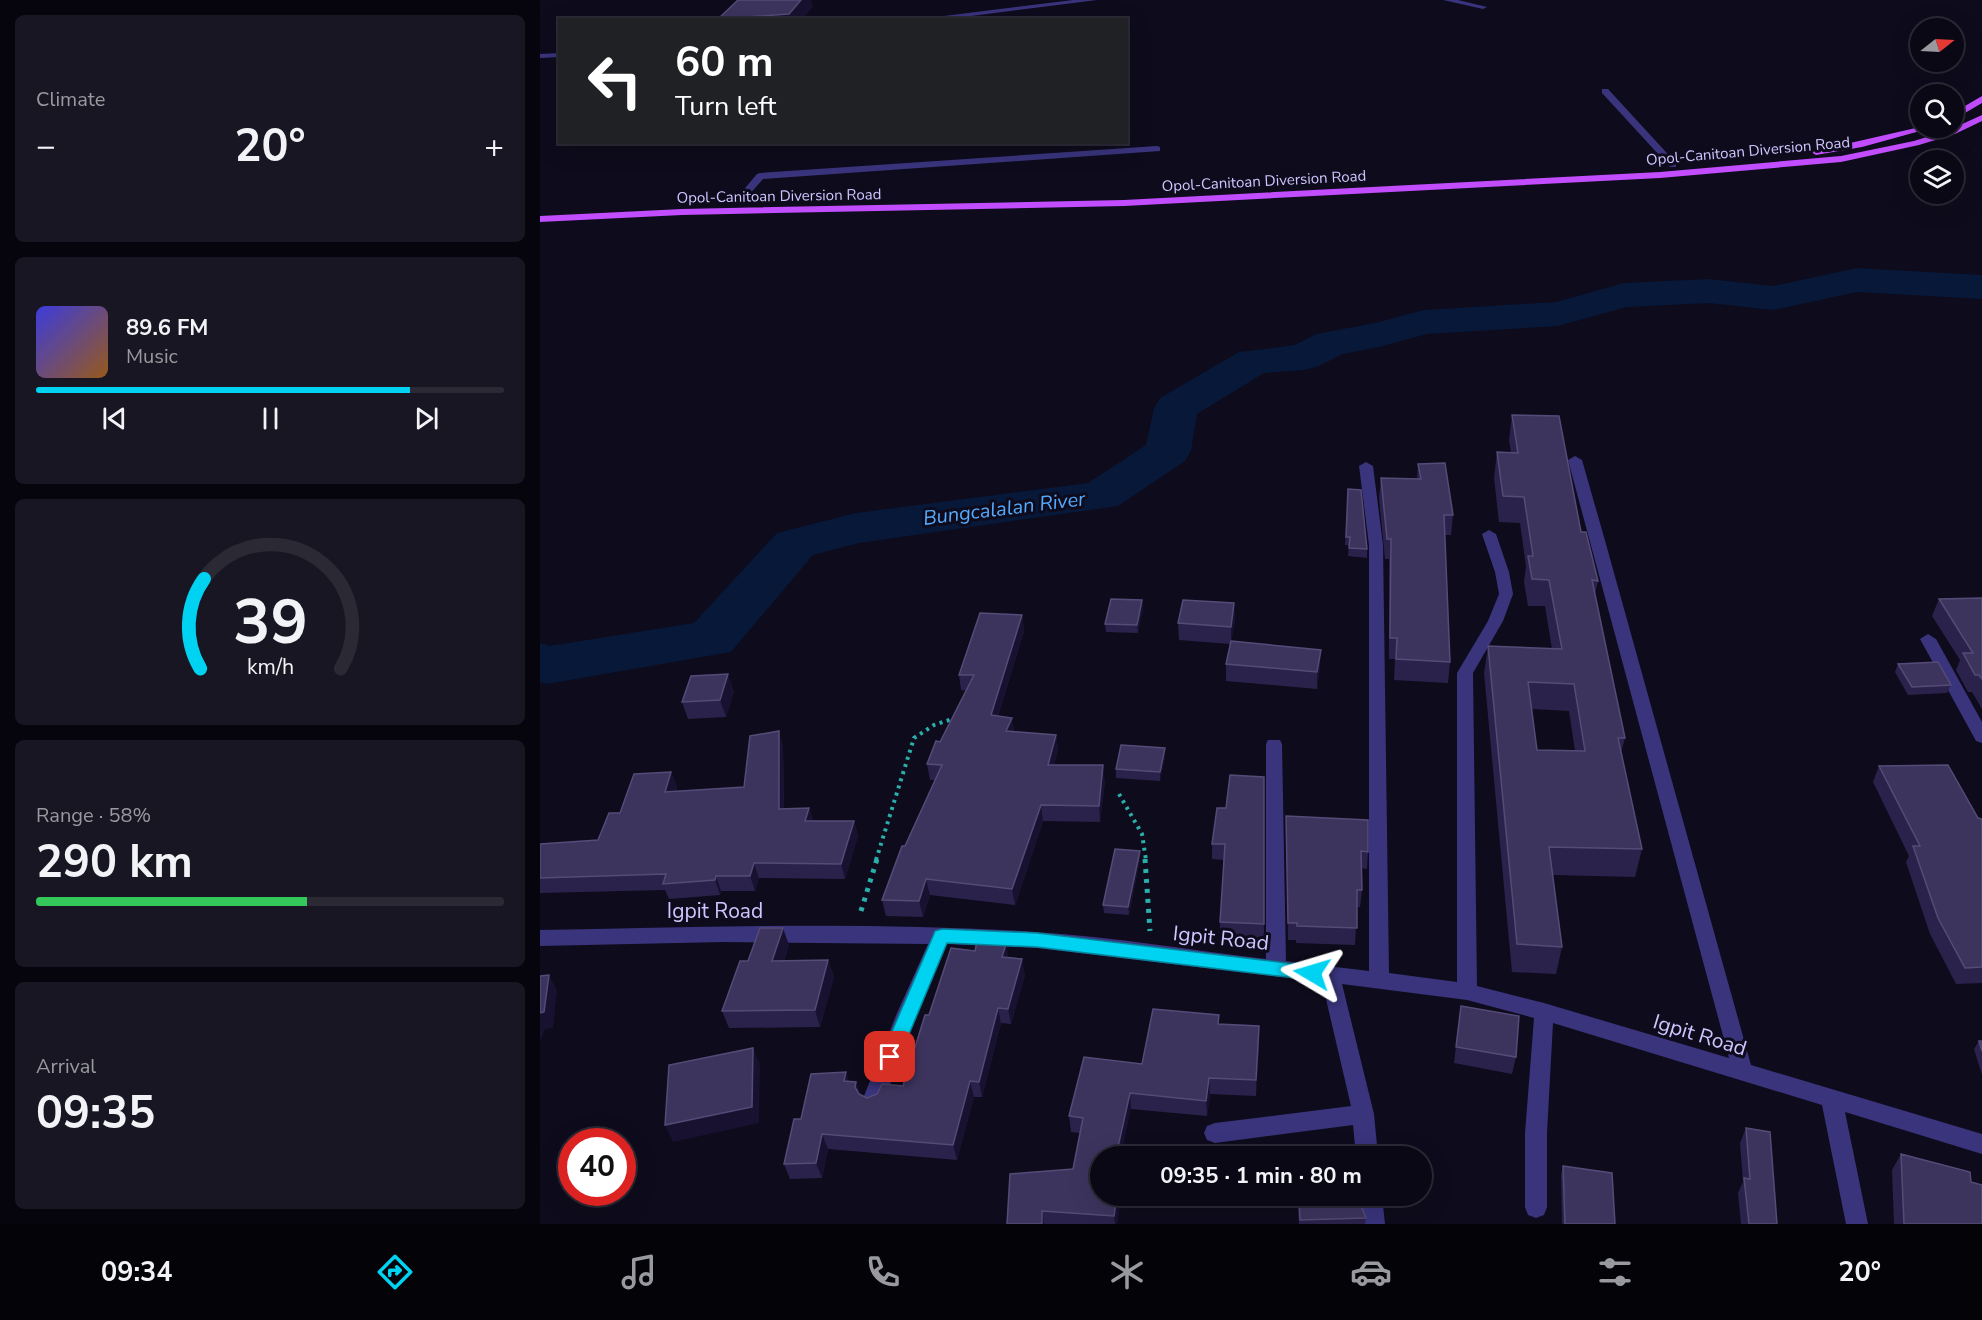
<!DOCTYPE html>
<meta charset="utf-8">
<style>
:root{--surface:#0a0815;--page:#181622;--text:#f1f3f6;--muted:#999aa0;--line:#2a2934;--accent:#00d2f1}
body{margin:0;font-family:"Nunito Sans",sans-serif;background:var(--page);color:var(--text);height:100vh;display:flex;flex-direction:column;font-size:22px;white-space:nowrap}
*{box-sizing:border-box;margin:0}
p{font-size:20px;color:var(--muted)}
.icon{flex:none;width:33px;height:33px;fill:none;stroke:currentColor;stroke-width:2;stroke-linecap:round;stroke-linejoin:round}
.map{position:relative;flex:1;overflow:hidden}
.side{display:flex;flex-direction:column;gap:15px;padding:15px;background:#06040c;width:540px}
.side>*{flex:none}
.top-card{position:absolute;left:18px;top:18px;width:570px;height:126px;border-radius:0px;box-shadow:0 6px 24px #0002,0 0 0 2px var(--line);background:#202124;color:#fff;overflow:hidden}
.needle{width:39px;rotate:72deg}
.controls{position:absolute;left:1370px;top:18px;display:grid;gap:12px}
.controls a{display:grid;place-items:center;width:54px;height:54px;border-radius:50%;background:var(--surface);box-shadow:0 6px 24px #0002,0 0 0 2px var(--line);font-size:30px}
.speed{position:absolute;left:18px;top:1128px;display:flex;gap:12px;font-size:30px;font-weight:700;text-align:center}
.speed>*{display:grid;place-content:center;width:78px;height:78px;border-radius:50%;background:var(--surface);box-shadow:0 6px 24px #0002,0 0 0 2px var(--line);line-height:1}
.speed .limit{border:9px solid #d22;background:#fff;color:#111}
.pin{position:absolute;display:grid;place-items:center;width:51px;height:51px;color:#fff;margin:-26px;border-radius:12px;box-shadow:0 3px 9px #0006}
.me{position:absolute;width:66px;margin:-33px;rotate:277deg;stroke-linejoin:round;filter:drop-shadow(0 0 4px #0008)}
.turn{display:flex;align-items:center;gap:21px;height:126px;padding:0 18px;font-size:27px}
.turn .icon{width:78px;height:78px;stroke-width:2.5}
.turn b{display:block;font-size:42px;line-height:51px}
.big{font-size:45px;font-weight:700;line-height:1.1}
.side .widget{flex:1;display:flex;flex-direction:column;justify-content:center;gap:9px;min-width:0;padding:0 21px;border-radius:9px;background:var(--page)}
.side .dial{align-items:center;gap:0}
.dial svg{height:156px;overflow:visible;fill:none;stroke:var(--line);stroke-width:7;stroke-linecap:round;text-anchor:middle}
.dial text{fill:var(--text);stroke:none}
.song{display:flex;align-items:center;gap:18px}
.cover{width:72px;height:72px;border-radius:9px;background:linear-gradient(135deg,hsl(240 70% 55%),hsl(30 70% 35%))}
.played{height:6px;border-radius:3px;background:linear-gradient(90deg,var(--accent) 80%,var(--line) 80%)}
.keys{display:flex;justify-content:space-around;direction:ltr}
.heat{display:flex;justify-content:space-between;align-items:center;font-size:33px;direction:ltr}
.charge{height:9px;border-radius:4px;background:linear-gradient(90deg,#34c759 58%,var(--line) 0)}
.trip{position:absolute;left:550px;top:1146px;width:342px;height:60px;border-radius:30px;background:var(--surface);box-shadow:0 6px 24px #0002,0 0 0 2px var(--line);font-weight:700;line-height:60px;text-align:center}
.tabs{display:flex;height:96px;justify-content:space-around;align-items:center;background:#040308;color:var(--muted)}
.tabs .icon{width:42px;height:42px}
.tabs .selected{color:var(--accent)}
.tabs b{font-size:27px;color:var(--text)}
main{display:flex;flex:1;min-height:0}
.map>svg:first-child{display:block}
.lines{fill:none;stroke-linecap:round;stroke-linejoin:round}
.river{fill:#071838;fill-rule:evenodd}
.path-far1{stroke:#2aafab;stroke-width:4;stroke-dasharray:3 4.5;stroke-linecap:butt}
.path{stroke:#2aafab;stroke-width:5;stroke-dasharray:4 6;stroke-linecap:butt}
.minor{fill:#39347c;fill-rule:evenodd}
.major{fill:#c14dff;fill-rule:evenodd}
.wall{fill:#2b224b;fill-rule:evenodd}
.shaded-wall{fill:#181230}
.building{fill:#3d345e;stroke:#544b77;stroke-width:1.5;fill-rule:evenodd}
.route{fill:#00d2f1;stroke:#00889d;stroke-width:1.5}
.labels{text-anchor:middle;stroke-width:6;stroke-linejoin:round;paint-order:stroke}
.far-street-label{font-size:15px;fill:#cec6ff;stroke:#0e0b1c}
.water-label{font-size:20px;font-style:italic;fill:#54abff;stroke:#0e0b1c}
.near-street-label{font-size:21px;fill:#cec6ff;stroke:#0e0b1c}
</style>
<main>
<section class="side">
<div class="widget"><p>Climate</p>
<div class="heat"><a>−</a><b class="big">20°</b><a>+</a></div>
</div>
<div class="widget">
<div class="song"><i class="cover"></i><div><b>89.6 FM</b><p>Music</p></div></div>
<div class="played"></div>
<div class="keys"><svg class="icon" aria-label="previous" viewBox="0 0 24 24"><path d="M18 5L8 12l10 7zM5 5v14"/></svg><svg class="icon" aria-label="pause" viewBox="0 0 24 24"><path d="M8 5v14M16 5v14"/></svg><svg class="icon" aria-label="next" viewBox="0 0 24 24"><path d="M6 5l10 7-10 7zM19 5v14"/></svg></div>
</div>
<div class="widget dial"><svg viewBox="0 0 100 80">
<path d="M14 69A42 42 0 1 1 86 69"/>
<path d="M14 69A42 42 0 0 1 16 23" stroke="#00d2f1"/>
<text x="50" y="56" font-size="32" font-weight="700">39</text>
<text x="50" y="72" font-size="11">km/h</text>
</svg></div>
<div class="widget"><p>Range · 58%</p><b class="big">290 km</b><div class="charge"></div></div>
<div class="widget"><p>Arrival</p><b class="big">09:35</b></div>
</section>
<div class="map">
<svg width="1442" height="1224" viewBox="0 0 1442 1224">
<rect width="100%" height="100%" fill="#0e0b1c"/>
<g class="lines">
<path class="river" d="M1317,268l125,7v24l-125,-7 -84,18 -64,-7 -82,4 -69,19 -131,8 -48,13 -36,7 -24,12 -15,4 -40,3 -67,41 -6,37 -6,10 -67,45 -259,37 -46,12 -82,97 -184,32 -7,-2v-39l9,3 145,-23 83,-90 79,-20 232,-30 58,-38 8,-37 6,-10 79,-46 56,-7 21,-11 59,-11 49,-13 132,-8 68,-19 85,-4 64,7z"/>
<path class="path-far1" d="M579,794l23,40 4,26
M336,860l38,-122 20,-13 21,-7"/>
<path class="path" d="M605,859l5,72
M321,911l16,-52"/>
<path class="minor" d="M533,0h24l-157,20h-28z
M903,0h15l29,7 -4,2z
M101,16l13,2v2h-16z
M20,53v4l-20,1v-4z
M1062,89h6l68,74v4h-6l-68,-74z
M617,146l3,1v4l-397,28 -21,24 -8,-2 23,-27 3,-1z
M1035,456l7,4 22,77 147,528 231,69v20l-137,-42 23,112h-22l-24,-119 -269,-82 -6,110v74l-3,8 -8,3 -8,-3 -3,-8v-74l9,-115 -67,-18 -125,-16 32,130 4,42h-22l-3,-31 -138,18 -8,-3 -3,-7 3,-7 8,-3 136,-17 -29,-124 -285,-34 -90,-4 -30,69 -33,88 -4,7 -7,3 -7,-3 -4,-7 35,-88 31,-69 -205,-2 -183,4v-16c165,-3 331,-9 496,2 77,5 154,18 230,27v-215l2,-4h12l2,4 4,217 83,10v-426l-10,-79 7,-4 7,4 10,79 6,428 68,9v-309l31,-52 11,-27 -4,-22 -13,-38 7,-4 7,4 13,38 4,22 -10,27 -30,52 4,313 67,17 185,55 -161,-598z
M1388,634l8,5 46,83v21l-6,-2 -56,-102z
M820,1196h22l3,28h-22z"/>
<path class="major" d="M1442,96v7l-29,17v-7z
M1442,115v6l-27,13 -36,11 -78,17 -181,16 -536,28 -442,9 -142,7v-6l142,-7 442,-9 536,-28 181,-16 73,-15 35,-11z
M1380,127l11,1 -69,19 -46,8 -5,-3z"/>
</g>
<path class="wall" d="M972,415l69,117 17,49 -3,13 30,144 -4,15 21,96 -7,28 -82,-2 9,72 -6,27 -44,-2 -28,-299 4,-27 64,3 -7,-43h-17l-4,-24 2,-16 -6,-43 -21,-1 -5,-44 3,-26 14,1 -2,-13zM992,709l37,2 6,40 -38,-1z
M878,464l35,51 -2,20h-6l5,127 -2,21 -54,-3 1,-21h-6v-100h-4l-6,-61 2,-20 36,1z
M808,489l19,60v9l-19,-2 1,-11h-4z
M1442,598v111l-10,-17h-4l-12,-22 4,-10 -28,-44 7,-17z
M602,600l1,8 -5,25 -32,-1 -1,-8z
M694,603l1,17 -4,21 89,26 -3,22 -91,-8v-17l4,-20 -51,-4 -1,-17z
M482,615l2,16 -26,85 16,16 42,3 2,15 -4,15 51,16 -5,41 -57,-1 -28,84 -85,-10 -7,22 -37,-1 -4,-16 54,-120h-6l-3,-16 13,-22 27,-51 -6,-1 -2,-15z
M1358,664l53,21 -4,8 -39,2 -13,-23z
M194,691l-8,26 -38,2 -6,-17z
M243,746l1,63 25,-1 4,13h41l4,15 -13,43 -86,-1 -4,13h-34l-1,4 -51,4 -4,-9 -125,3v-49l58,-4 22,-27 51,-41 6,15 -1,4 68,-4z
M625,748v9l-5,24 -44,-3v-9z
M1339,766l99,52 4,1v164l-26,1 -26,-50 -24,-72 3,-6 -36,-74z
M724,777v162l-44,-1v-16l4,-62 -12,-1v-15l14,-36z
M746,816l82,36 -1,17 -6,-1 1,22 -2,17h-3l-2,38 -59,-2v-3h-8z
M600,851v8l-11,56 -25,-2 -1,-8z
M249,945l-5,16 44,-1 6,17 -14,50 -91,1 -7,-17 26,-50z
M469,958l16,17 -14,49 -10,-1 -19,74h-8l-17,63 -129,-11 -6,29 -32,1 -6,-15 17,-45 48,-38 7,1 4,12 7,4 36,-12 26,-71z
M921,1006l55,51 -4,17 -58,-11z
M680,1024l39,2v16l-3,54 -46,-2 -3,22 -76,-7 -30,47 20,40 -4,28h-110l66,-55 7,-36 -9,-1 -2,-16 73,-52z
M1439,1041h3v34l-8,-26z
M1206,1128l31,96h-36l-3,-31 5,-11 -3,-39z
M1361,1154l70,28 11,42h-88l-2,-54z
M1023,1166l52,58h-53l-1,-49z
M757,1196h64l1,12 4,10 -1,6h-66z"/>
<path class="shaded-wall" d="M261,0h10l2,7 -11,13h-84z
M602,600l1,8 -5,25 -1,-8z
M694,603l1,17 -4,24v-17z
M482,615l2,16 -31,100 -2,-16z
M781,650l-1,17 -3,22v-17z
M188,674l6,17 -8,26 -6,-17z
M472,718l3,16 -9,-3z
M239,731l4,15 1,78 -5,-15z
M516,735l2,15 -8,31 -2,-16z
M625,748v9l-5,24v-9z
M563,765l2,16 -5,41 -1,-16z
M131,772l6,15 -7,20 -5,-15z
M501,805l2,16 -28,84 -3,-16z
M269,808l4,15 -8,-2z
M314,821l4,15 -13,43 -4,-15z
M600,851v8l-11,56 -1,-8z
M214,863l5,15 -4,13 -5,-15z
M176,876l5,15 -1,4 -5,-15z
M386,879l4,16 -7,22 -4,-16z
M243,928l6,17 -11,33 -6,-17z
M466,944l3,16 -7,-3z
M482,959l3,16 -14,49 -3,-15z
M288,960l6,17 -14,50 -5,-17z
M9,975l8,15 -4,38 -8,1 -5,12v-28z
M458,1008l3,15 -19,74 -3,-15z
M719,1026v16l-3,54v-16z
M213,1048l7,16 -1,59 -86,19 -8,-17z
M306,1072l5,16 -7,-7z
M669,1078l1,16 -3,22 -1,-15z
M430,1081l4,16 -17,63 -4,-15z
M316,1082l5,15 -6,-10z
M590,1093l1,16 -10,47h-5z
M282,1134l6,15 -6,29 -6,-15z
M577,1196h4l-4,28h-2l-1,-8z
M502,1211l2,13h-2z"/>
<path class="building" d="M198,0h63l-12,14 -71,5z
M972,415l47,1 22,116h5l12,49 -6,-1 33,158h-7l24,111 -93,-2 13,100 -45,-3 -29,-298 74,3 -13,-69 -17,-1 -4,-23h5l-9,-59 -21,-1 -6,-44 21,1zM988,682l46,2 11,67 -48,-1z
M905,463l8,52h-9l6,147 -54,-3 1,-21h-7l1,-99h-4l-6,-61 40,1 -3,-15z
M808,489l13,1 6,59 -18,-1 1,-11h-4z
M1442,598v81l-3,-4h-4l-12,-22h10l-34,-54z
M571,599l31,1 -5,25 -32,-1z
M643,600l51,3 -3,24 -53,-4z
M440,613l42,2 -31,100 21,3 -6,13 50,4 -8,30h55l-4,41 -58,-1 -29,84 -86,-10 -7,22 -37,-1 20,-54h3l37,-81 -15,-1 9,-23 4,1 34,-67h-15z
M691,641l90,9 -4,22 -91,-8z
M1398,662l13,23 -39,2 -14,-23z
M188,674l-8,26 -38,2 9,-26z
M239,731v78l30,-1 -4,13h49l-13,43 -87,-1 -4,13h-34l-1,4 -52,4 3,-10 -126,4v-34l58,-4 11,-27h11l14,-39 37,-2 -6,20 79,-5 6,-51z
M581,745l44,3 -5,24 -44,-3z
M1408,765l30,53 4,1v148l-17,1 -27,-50 -25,-72h7l-41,-80z
M690,775l34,2v147l-44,-2 5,-78h-13l5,-36h9z
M746,816l82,4v32l-7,-1 1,39h-5v38l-60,-2v-3h-9z
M575,849l25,2 -12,56 -25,-2z
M220,928h23l-11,33 56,-1 -13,50 -93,1 18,-50h8z
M437,941l29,3 -4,13 20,2 -14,50 -10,-1 -19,74 -9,-1 -17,64 -131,-11 -6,29 -32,1 10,-45h7l10,-45 35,-2 -2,9 12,1 -1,5 4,7 8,4 10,-4 5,-10 21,2 22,-71h4l22,-67 24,3z
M9,975l-5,37 -4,1v-37z
M921,1006l58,10 -3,41 -60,-10z
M613,1009l66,6 -1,9 41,2 -3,54 -47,-2 -3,23 -76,-8 -14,63h-15v40h16l-3,20 -72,-5v13h-35l3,-50 63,-5 10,-51 -14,-2 15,-59 58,7z
M1439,1041h3v10z
M213,1048l-1,59 -87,18 4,-60z
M1206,1128l24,4 7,92h-28l-5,-46 6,1z
M819,1151l1,5h-63l-1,-3z
M1361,1154l69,18 1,10 11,3v39h-78z
M1023,1166l49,7 3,51h-50z
M759,1196h62l1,12 4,10 -66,2z"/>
<path class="route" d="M402,929l95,4 275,33 6,2 3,5 -3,5 -6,2 -275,-33 -90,-4 -50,120 -7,2 -7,-2 -2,-6 52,-121 2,-5z"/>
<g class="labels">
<g class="far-street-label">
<text transform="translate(1208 151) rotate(-5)" y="5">Opol-Canitoan Diversion Road</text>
<text transform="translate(724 181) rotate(-3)" y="5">Opol-Canitoan Diversion Road</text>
<text transform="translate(239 196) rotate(-1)" y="5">Opol-Canitoan Diversion Road</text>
</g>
<g class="water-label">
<text transform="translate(464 508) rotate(-7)" y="7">Bungcalalan River</text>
</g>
<g class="near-street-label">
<text x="175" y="918">Igpit Road</text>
<text transform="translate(681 938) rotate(6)" y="7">Igpit Road</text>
<text transform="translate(1160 1035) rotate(17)" y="7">Igpit Road</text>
</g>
</g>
</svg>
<div class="controls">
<a><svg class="needle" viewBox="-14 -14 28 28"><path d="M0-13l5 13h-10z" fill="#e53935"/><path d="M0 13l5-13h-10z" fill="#999aa0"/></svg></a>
<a><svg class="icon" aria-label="search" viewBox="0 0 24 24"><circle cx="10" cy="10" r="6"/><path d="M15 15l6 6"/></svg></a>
<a><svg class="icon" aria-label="layers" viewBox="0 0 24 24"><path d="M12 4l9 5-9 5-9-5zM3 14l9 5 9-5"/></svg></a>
</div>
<div class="speed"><div class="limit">40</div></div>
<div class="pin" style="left:350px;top:1057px;background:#d93025"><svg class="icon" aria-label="arrive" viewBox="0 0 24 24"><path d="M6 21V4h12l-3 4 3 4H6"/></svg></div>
<svg class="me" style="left:772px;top:973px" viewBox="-20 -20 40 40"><path d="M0-17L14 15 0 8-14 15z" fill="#00d2f1" stroke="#fff" stroke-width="4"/></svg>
<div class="trip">09:35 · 1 min · 80 m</div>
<div class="top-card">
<div class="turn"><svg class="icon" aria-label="left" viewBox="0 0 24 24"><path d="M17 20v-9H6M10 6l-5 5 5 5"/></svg><div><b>60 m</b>Turn left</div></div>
</div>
</div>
</main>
<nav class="tabs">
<b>09:34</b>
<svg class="icon selected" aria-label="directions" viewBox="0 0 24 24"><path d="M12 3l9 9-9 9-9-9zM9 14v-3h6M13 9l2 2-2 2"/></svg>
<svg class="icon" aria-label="music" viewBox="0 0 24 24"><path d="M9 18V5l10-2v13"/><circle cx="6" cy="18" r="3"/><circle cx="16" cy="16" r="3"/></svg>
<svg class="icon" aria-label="phone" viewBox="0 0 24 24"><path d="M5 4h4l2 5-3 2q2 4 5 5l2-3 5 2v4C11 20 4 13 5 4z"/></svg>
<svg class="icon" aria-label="climate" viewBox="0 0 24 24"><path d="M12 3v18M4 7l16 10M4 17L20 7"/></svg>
<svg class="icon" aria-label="car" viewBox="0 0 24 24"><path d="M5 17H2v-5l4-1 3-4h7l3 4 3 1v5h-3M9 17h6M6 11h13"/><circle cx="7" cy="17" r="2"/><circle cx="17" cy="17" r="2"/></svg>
<svg class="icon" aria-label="filters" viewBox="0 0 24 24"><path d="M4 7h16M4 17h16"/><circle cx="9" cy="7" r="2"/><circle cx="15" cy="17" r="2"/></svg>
<b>20°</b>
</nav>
